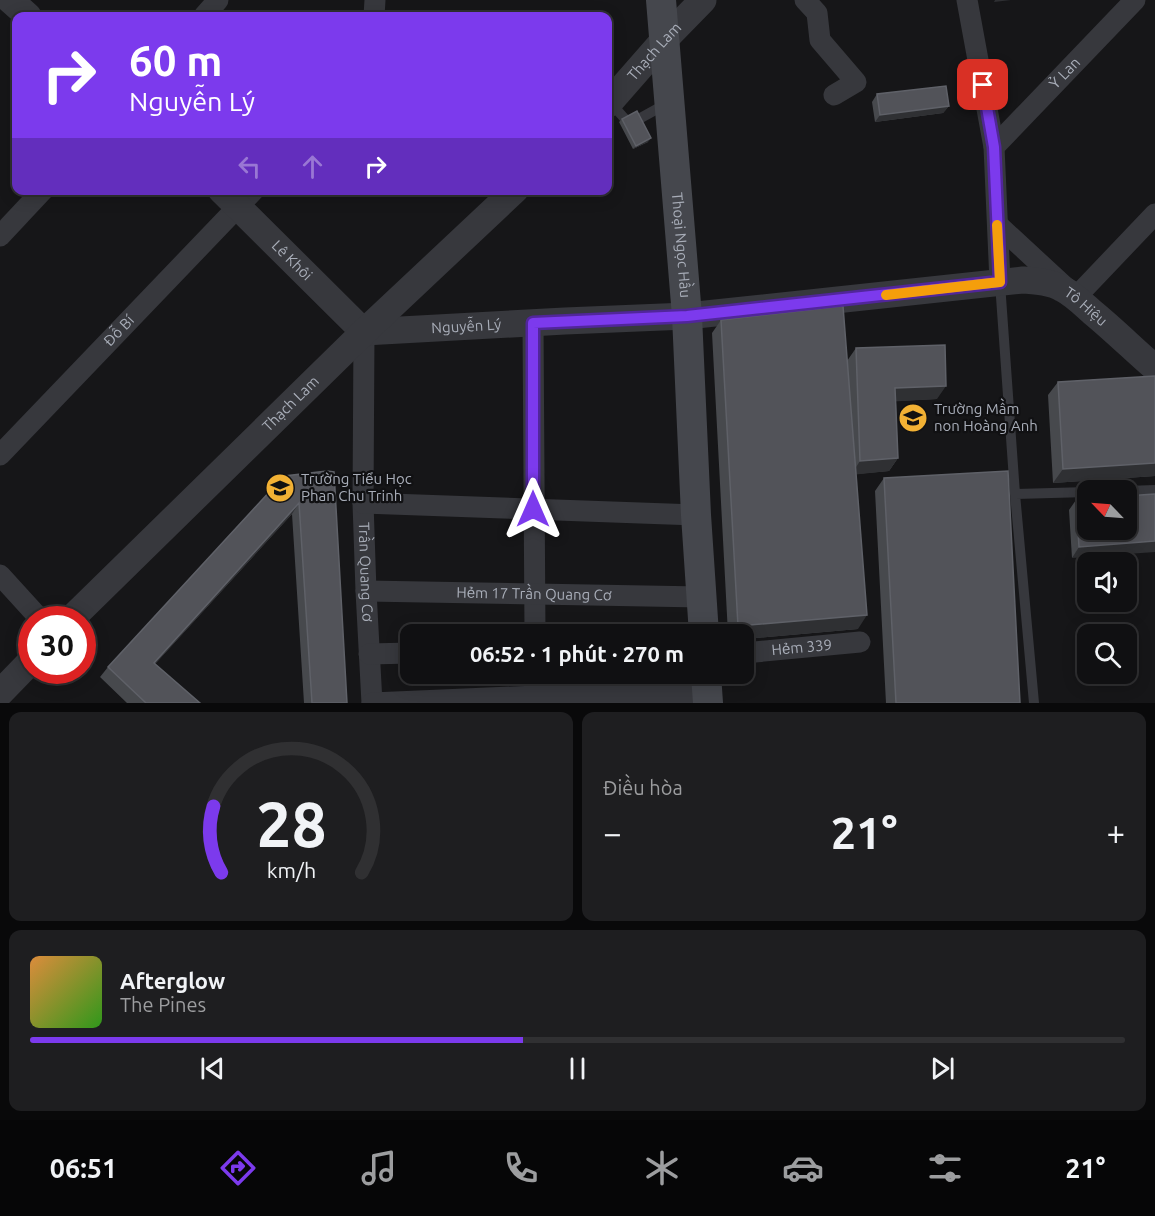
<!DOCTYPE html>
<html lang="vi">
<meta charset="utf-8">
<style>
:root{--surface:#101012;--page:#1e1e20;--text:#f1f3f6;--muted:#9c9d9f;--line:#303032;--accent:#7c3aed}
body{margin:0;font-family:Ubuntu,sans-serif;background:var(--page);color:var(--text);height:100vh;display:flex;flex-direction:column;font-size:22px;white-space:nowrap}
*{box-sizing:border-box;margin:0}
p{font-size:20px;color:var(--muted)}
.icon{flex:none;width:33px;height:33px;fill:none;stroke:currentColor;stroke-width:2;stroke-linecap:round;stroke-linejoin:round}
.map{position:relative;height:703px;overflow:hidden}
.side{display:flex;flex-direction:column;gap:9px;padding:9px;background:#09090a;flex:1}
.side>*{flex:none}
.guide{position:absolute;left:12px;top:12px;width:600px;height:183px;border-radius:12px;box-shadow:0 3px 15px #0003,0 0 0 2px var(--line);background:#7c3aed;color:#fff;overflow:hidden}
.needle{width:39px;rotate:295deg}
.tools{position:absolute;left:1077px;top:480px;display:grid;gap:12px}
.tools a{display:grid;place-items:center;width:60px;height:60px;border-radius:12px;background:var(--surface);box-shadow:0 3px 15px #0003,0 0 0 2px var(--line);font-size:30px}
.speed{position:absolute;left:18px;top:606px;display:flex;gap:12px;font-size:30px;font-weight:700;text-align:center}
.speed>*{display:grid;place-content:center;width:78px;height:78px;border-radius:50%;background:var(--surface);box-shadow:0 3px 15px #0003,0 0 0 2px var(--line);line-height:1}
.speed .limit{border:9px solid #d22;background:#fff;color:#111}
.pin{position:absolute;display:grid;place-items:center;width:51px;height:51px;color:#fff;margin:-26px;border-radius:12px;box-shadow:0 3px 9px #0006}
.me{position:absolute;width:66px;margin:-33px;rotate:0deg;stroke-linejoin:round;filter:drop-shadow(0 0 4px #0008)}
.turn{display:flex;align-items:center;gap:21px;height:126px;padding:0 18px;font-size:27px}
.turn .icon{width:78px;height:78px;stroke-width:2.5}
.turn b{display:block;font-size:42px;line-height:51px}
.lanes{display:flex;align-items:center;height:57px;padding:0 18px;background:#0003;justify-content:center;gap:30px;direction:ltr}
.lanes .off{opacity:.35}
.big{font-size:45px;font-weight:700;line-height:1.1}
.side .card{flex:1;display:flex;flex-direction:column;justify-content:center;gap:9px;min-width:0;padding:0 21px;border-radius:12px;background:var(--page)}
.side .dial{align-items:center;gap:0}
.dial svg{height:156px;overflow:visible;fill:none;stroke:var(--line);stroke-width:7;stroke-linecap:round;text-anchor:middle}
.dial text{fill:var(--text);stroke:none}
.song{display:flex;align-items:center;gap:18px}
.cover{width:72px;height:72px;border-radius:9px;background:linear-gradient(135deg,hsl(30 70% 55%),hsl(110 70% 35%))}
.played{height:6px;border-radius:3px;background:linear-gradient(90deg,var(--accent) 45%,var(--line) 45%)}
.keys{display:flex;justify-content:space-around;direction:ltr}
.heat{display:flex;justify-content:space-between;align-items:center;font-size:33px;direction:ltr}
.side .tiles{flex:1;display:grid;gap:9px;grid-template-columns:1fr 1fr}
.card:last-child{grid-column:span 2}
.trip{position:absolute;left:400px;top:624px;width:354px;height:60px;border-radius:12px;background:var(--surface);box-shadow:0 3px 15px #0003,0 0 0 2px var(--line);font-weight:700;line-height:60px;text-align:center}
.menu{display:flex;height:96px;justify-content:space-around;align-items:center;background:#060607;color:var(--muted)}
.menu .icon{width:42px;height:42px}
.menu .on{color:var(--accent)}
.menu b{font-size:27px;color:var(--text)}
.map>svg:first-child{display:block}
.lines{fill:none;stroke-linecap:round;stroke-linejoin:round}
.service{stroke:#37383d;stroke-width:10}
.minor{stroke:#37383d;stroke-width:21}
.tertiary{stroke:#37383d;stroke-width:27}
.secondary{stroke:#45474d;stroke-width:30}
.wall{fill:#47494d}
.shaded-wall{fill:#2f3033}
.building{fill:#525359;stroke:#5f6168;stroke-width:1.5}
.route-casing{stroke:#51269a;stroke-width:15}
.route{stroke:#7c3aed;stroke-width:10}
.slow{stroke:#f59e0b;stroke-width:10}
.labels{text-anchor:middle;stroke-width:4.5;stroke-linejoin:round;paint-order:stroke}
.street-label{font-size:15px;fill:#a8adb8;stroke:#111113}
.poi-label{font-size:15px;fill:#a8adb8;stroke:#111113;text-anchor:start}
</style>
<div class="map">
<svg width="1155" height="703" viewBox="0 0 1155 703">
<rect width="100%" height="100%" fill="#161618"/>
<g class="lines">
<path class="service" d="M610,102l15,17
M637,120l29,-16
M1000,283l15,211 19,209
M1126,491l29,-1
M1015,494l73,-2"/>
<g class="minor">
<path d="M805,0l12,13 3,27 36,42 -22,13"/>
<path d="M967,0l27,147 6,135"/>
<path d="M204,16l14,-16"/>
<path d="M374,16l1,-16"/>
<path id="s1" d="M994,147l141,-147"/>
<path d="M998,225l78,72 79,-83"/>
<path d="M0,236l43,-46"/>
<path d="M533,323l2,311"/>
<path id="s2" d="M364,332l-1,171 3,88 6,112"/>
<path id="s3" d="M0,455l254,-265"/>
<path d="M363,503l333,12"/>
<path d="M0,575l41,45"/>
<path id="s4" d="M366,591l335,6"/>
<path id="s5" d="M744,653l116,-11"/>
<path d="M369,654l42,-1"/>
<path d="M535,674l1,22"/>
<path d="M372,703l164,-7 171,-2"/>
</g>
<g class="tertiary">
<path d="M10,0l18,16"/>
<path id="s6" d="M608,104l56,-64 39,-40"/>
<path id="s7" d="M221,190l143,142 201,-11 122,-5 336,-36c13,1 28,2 40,9 11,6 20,15 29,23 22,18 42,38 63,56"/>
<path id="s8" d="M70,620l294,-288 151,-142"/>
<path d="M0,693l32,-33"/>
</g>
<g class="secondary">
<path id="s9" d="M661,0l26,316 9,199 8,119"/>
<path d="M706,674l2,29"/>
</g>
</g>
<path class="wall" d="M877,94l72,12 -6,7 -68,9 -3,-20z
M622,119l26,23 -15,7 -14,-27z
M721,320l126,41 9,-13 81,51 -41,2 2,57 -9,13 -33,3 2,155 -114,10v-5h-16l-16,-301z
M1155,376v100l-102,7 -5,-88 10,-13z
M327,471l20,232h-43l-12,-189 -137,150 45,39h-73l-27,-26 8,-10z
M884,478l136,225h-134l-11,-212z
M1155,494l-83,64 -3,-48 7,-10z"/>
<path class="shaded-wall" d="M995,0h16l-17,2z
M949,106l-6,7 -68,9 5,-7z
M651,138l-3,4 -15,7 3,-3z
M946,386l-9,13 -52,3 10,-14z
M898,458l-9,13 -38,4 9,-14z
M1155,463v13l-102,7 10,-14z
M299,503l-7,11 -146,160 8,-11z
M1155,541v11l-83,6 7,-11z
M867,615l-9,14 -114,10v-5h-12l6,-8z"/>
<path class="building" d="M946,86l3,20 -69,9 -3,-21z
M637,111l14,27 -15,8 -14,-27z
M843,306l24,309 -129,11 -17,-306z
M945,345l1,41 -51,2 3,70 -38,3 -4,-113z
M1155,376v87l-92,6 -5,-87z
M327,471l7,1 13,231h-35l-13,-200 -145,160 46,40h-54l-38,-36 176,-191z
M1008,471l12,232h-124l-12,-225z
M1155,494v47l-76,6 -3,-47 12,-1v31h38v-34z"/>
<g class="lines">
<g class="route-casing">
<path id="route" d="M533,509v-186l154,-7 313,-34 -6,-135 -11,-62"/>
</g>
<use href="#route" class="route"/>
<path class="slow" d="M886,295l114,-13 -3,-57"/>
</g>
<defs>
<g id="school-disc" transform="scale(1.5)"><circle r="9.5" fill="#f2b134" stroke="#111113"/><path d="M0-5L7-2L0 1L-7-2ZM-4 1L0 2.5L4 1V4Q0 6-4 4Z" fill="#111"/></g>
</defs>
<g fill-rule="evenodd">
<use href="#school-disc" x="913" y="418"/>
<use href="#school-disc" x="280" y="488"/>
</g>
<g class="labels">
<g class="street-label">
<text dy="5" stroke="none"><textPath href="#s6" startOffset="70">Thạch Lam</textPath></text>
<text dy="5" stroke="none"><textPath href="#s1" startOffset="102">Ỷ Lan</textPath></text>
<text dy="5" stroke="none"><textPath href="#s9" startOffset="246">Thoại Ngọc Hầu</textPath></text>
<text dy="5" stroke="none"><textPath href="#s7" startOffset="100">Lê Khôi</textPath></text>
<text dy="5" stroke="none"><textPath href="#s7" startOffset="933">Tô Hiệu</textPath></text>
<text dy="5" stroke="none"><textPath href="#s7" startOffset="304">Nguyễn Lý</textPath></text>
<text dy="5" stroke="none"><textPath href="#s3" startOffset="172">Đỗ Bí</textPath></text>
<text dy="5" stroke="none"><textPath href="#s8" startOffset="309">Thạch Lam</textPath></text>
<text dy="5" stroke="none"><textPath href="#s2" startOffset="240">Trần Quang Cơ</textPath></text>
<text dy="5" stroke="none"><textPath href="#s4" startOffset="168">Hẻm 17 Trần Quang Cơ</textPath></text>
<text dy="5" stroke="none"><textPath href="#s5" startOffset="58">Hẻm 339</textPath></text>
</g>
<g class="poi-label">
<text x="934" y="414">Trường Mầm<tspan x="934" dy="17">non Hoàng Anh</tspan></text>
<text x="301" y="484">Trường Tiểu Học<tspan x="301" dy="17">Phan Chu Trinh</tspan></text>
</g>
</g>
</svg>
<div class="tools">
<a><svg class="needle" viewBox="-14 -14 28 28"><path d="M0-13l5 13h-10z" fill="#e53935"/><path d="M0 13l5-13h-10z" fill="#9c9d9f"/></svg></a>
<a><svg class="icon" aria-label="sound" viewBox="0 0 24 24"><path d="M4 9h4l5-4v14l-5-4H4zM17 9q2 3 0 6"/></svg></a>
<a><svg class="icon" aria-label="search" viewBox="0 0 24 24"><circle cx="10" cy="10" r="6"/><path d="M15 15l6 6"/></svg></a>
</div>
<div class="speed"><div class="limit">30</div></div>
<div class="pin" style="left:983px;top:85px;background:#d93025"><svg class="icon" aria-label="arrive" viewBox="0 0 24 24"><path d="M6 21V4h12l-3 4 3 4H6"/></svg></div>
<svg class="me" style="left:533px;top:509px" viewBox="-20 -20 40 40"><path d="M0-17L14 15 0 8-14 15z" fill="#7c3aed" stroke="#fff" stroke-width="4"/></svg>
<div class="trip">06:52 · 1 phút · 270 m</div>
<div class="guide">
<div class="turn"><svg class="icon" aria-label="right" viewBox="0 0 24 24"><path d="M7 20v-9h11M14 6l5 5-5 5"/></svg><div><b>60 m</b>Nguyễn Lý</div></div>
<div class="lanes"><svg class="icon off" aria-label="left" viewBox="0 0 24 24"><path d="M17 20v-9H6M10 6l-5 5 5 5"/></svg><svg class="icon off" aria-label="ahead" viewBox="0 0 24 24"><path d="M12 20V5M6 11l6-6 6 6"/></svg><svg class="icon" aria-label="right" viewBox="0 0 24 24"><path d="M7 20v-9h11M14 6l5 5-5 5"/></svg></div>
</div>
</div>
<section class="side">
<div class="tiles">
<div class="card dial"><svg viewBox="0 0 100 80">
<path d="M14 69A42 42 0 1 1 86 69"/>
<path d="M14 69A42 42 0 0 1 10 35" stroke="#7c3aed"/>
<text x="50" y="56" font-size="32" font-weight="700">28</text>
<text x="50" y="72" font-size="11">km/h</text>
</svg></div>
<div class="card"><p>Điều hòa</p>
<div class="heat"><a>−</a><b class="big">21°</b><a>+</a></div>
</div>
<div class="card">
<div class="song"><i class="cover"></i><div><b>Afterglow</b><p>The Pines</p></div></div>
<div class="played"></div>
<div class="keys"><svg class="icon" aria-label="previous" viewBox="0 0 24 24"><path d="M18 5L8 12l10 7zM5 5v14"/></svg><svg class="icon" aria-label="pause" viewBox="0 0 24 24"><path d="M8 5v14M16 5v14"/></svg><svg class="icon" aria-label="next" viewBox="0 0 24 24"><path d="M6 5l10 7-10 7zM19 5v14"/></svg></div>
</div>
</div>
</section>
<nav class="menu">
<b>06:51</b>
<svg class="icon on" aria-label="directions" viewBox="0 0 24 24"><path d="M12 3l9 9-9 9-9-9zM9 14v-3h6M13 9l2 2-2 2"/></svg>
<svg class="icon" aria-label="music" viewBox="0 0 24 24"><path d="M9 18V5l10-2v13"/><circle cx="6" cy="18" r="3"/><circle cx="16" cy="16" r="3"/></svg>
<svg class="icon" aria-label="phone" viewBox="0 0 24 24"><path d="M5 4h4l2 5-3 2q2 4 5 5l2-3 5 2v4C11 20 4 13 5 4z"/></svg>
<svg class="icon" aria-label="climate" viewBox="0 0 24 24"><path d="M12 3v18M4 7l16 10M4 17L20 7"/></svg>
<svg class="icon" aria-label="car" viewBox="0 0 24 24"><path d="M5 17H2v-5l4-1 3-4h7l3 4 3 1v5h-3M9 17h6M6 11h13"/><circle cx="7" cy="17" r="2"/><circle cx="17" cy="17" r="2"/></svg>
<svg class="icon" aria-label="filters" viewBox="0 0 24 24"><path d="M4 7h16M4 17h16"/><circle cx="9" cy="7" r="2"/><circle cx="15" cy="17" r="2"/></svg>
<b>21°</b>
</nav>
